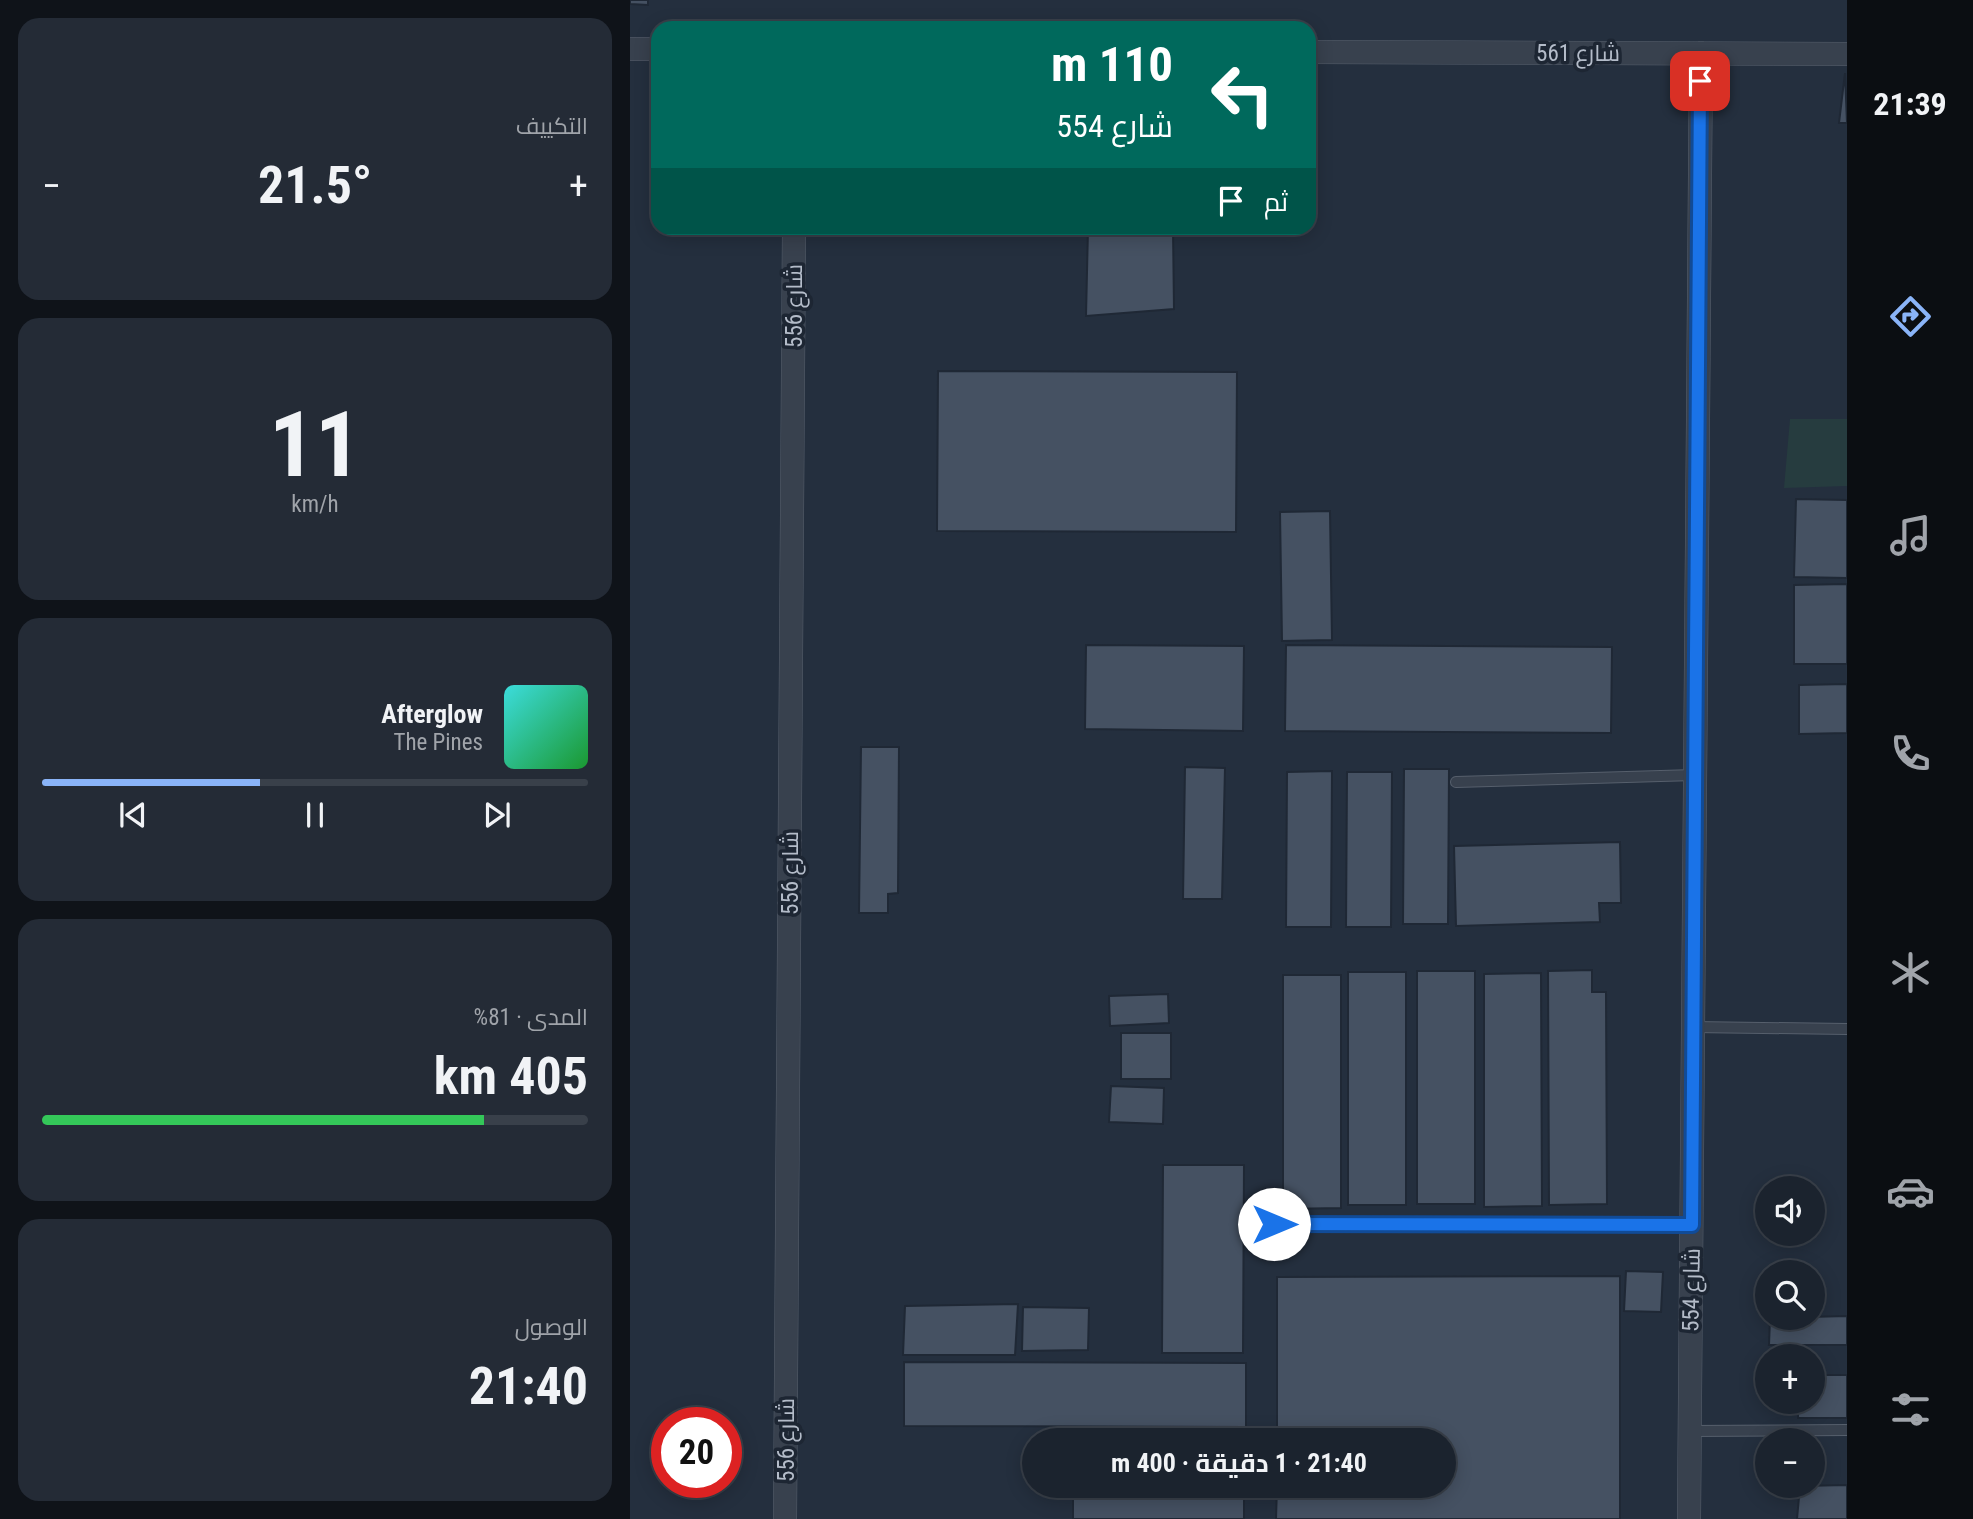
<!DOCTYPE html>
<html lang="ar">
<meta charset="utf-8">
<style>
:root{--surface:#1b232e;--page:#242b36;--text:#f1f3f6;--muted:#a0a4aa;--line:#39404a;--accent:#8ab4f8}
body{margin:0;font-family:"Roboto Condensed",Cairo,sans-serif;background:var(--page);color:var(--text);direction:rtl;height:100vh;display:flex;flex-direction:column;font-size:26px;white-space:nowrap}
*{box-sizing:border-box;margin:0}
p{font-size:23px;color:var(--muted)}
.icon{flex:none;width:38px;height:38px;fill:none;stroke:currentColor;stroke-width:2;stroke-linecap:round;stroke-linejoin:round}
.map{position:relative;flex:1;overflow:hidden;direction:ltr}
.drawer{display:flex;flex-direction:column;gap:18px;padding:18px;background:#0f1319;width:630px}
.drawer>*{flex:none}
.banner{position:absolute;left:21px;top:21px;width:665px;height:214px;border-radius:21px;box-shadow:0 4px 18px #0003,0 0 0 2px var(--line);direction:rtl;background:#00695c;color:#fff;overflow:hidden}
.controls{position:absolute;left:1125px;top:1176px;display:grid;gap:14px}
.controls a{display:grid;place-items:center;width:70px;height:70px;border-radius:50%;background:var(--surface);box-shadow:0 4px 18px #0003,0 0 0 2px var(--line);font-size:35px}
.speed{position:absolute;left:21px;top:1407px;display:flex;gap:14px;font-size:35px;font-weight:700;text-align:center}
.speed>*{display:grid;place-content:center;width:91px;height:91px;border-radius:50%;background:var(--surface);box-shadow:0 4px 18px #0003,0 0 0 2px var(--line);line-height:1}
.speed .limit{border:10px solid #d22;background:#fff;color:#111}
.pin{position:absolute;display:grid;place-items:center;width:60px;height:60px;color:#fff;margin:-30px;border-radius:14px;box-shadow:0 4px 10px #0006}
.me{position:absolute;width:77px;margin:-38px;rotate:90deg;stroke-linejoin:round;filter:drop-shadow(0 0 5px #0008)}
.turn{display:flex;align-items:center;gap:24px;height:147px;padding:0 28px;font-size:32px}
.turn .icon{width:91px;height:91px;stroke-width:2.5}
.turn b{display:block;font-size:49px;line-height:60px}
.then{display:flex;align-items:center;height:66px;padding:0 28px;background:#0003;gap:14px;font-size:26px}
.big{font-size:52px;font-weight:700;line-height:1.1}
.drawer .widget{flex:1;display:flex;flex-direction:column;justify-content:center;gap:10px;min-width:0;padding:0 24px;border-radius:21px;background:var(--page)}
.drawer .dial{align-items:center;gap:0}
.dial b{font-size:91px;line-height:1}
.song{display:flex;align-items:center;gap:21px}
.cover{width:84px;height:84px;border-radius:10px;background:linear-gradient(135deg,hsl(180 70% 55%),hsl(130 70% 35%))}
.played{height:7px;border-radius:4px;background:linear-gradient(90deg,var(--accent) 40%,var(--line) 40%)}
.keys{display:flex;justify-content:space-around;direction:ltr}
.heat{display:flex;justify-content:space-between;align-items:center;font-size:38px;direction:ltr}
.charge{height:10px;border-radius:5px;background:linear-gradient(90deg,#34c759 81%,var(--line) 0)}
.trip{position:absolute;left:392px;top:1428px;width:434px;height:70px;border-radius:35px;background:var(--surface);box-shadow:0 4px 18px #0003,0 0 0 2px var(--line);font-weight:700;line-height:70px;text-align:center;direction:rtl}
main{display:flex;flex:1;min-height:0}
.menu{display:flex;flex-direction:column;width:126px;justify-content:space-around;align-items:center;background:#0b0e12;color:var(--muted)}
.menu .icon{width:49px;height:49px}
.menu .current{color:var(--accent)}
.menu b{font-size:32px;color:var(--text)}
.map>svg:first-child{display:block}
.green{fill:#263c3f}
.building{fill:#455162;stroke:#1f2835;stroke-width:2}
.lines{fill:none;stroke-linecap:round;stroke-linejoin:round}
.lane-casing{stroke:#565f6c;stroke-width:12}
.street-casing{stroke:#565f6c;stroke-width:24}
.lane{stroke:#38414e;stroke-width:10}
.street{stroke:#38414e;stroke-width:23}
.route-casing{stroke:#114b97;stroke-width:18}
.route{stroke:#1a73e8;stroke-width:12}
.labels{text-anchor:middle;stroke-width:7;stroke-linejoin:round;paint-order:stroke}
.street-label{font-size:23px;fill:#b4bcc9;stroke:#1d2633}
</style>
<main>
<nav class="menu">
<b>21:39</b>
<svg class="icon current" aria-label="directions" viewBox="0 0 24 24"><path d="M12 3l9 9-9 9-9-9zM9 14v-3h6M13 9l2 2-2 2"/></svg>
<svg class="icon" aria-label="music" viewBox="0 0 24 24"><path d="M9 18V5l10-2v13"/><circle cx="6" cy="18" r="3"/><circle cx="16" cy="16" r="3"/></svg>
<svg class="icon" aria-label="phone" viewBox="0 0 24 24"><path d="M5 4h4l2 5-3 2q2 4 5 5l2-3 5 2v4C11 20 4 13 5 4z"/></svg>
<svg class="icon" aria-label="climate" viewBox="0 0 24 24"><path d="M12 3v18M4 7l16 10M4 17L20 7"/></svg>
<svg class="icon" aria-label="car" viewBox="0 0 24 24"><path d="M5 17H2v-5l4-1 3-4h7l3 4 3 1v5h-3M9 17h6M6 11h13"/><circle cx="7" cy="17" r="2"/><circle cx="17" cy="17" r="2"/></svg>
<svg class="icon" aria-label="filters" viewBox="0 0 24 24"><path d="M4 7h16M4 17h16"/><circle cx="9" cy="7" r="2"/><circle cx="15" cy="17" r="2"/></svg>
</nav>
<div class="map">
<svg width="1217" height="1519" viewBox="0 0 1217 1519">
<rect width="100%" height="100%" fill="#242f3e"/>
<path class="green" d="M1160,419h57v67l-63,2z"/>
<path class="building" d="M0,0h18v5l-18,-1z
M1215,73l2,50h-8z
M458,228h85l1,81 -88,7z
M308,371l299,1 -1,160 -299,-1z
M1166,499l51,1v78l-53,-1z
M700,511l2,129 -50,1 -2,-129z
M1217,584v80h-53v-79z
M456,645l158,1 -1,85 -158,-2z
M656,645l326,2 -1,86 -326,-2z
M1217,684v49l-48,1v-49z
M231,747h38l-1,146 -10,1v19h-29z
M555,767l40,1 -3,131h-39z
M774,769h45l-1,155h-45z
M702,771l-1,156h-45l1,-155z
M717,772h45l-1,155h-45z
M990,842l1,61h-22l1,19 -144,4 -2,-80z
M962,970v22h14l1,212 -58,1 -1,-234z
M787,971h58v233h-58z
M718,972h58v233h-58z
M911,973l1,233 -58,1v-233z
M653,975h58v233l-58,1z
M538,994l1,29 -59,3 -1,-30z
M491,1033h50v46h-50z
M481,1086l53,2 -1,36 -54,-2z
M533,1165h81l-1,188h-81z
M996,1271l37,1 -2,40 -37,-1z
M990,1276v243h-344l1,-33h167v-46h-167v-163z
M388,1304l-3,51h-112l2,-49z
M393,1307l66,1 -1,42 -66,1z
M1217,1316v29h-78l1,-27z
M274,1362l342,1v64l-342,-1z
M1183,1375h34v43h-49v-16h15z
M1217,1485v34h-50l3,-33z
M443,1486h171v33h-171z"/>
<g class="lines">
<g class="lane-casing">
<path id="lane" d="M826,782l239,-7
M1063,1027l154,2
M644,1224l418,1
M1060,1431l157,-1"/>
</g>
<g class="street-casing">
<path id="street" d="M0,49h28
M679,52l538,2
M155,1519l9,-1291
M1059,1519l12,-1466"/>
</g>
<use href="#lane" class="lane"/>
<use href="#street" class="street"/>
</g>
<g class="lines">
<g class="route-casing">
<path id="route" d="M644,1224l418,1 8,-1144"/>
</g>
<use href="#route" class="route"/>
</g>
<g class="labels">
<g class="street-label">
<text x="948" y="61">شارع 561</text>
<text transform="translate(164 306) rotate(-90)" y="8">شارع 556</text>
<text transform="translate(160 873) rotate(-90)" y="8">شارع 556</text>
<text transform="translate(1061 1290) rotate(-89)" y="8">شارع 554</text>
<text transform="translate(156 1440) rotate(-90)" y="8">شارع 556</text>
</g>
</g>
</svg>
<div class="controls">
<a><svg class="icon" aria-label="sound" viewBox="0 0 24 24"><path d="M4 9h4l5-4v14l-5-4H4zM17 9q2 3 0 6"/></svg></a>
<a><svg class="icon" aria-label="search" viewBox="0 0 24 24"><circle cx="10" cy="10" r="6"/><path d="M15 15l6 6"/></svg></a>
<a>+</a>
<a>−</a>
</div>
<div class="speed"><div class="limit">20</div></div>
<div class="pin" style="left:1070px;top:81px;background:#d93025"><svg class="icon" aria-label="arrive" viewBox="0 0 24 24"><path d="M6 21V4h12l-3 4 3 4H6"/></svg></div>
<svg class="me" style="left:644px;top:1224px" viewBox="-20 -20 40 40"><circle r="19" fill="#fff"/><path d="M0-13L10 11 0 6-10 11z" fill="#1a73e8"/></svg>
<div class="trip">21:40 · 1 دقيقة · 400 m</div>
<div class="banner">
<div class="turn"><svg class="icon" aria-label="left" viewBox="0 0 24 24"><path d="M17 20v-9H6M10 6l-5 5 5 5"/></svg><div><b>110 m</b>شارع 554</div></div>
<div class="then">ثم<svg class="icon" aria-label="arrive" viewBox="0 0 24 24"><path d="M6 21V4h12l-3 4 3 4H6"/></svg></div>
</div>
</div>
<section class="drawer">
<div class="widget"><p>التكييف</p>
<div class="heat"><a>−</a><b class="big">21.5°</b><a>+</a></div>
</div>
<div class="widget dial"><b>11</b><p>km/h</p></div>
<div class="widget">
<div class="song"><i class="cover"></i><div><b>Afterglow</b><p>The Pines</p></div></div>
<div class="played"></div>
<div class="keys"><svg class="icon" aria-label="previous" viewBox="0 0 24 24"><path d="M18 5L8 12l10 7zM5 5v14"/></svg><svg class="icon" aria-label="pause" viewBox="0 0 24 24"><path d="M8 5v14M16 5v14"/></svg><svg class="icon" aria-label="next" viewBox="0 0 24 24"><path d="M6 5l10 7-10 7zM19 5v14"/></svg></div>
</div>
<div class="widget"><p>المدى · 81%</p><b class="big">405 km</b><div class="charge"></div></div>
<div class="widget"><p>الوصول</p><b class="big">21:40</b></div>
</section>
</main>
